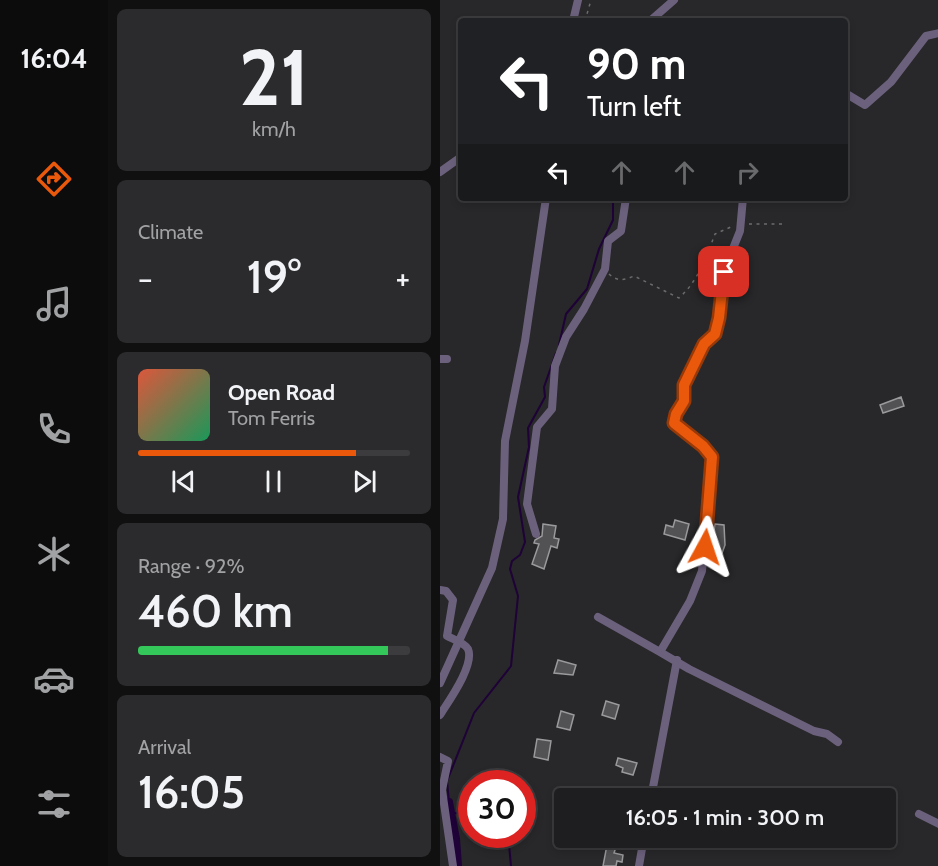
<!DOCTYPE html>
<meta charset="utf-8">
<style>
:root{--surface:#1e1d1f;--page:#2b2a2c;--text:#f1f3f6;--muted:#a1a2a4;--line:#3c3b3d;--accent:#ea580c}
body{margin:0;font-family:Cabin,sans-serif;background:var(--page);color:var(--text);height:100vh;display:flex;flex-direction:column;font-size:22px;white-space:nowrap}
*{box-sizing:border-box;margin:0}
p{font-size:20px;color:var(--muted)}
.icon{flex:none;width:33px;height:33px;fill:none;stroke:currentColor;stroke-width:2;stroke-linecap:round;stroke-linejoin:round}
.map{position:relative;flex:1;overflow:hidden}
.panel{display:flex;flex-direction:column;gap:9px;padding:9px;background:#101011;width:332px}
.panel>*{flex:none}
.hud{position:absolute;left:18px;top:18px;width:390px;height:183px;border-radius:6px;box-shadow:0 3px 9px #0003,0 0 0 2px var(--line);background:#202124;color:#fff;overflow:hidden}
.speed{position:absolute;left:18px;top:770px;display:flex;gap:12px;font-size:30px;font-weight:700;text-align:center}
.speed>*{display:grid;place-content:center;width:78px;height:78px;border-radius:50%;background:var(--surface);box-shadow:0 3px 9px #0003,0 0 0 2px var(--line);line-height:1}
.speed .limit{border:9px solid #d22;background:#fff;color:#111}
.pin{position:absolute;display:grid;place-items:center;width:51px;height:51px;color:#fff;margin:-26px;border-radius:12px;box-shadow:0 3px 9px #0006}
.me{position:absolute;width:66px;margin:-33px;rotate:5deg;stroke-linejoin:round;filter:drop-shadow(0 0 4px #0008)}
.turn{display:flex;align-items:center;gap:21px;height:126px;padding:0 30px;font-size:27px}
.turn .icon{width:78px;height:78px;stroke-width:2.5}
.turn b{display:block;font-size:42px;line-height:51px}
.lanes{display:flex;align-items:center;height:57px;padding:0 30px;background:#0003;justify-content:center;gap:30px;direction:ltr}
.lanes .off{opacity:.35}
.big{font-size:45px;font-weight:600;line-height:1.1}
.panel .widget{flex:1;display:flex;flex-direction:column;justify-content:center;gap:9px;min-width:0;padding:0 21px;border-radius:9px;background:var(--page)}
.panel .dial{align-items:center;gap:0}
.dial b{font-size:78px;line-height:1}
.song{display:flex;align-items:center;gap:18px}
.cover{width:72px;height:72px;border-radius:9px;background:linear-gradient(135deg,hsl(10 70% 55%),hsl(150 70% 35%))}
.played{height:6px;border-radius:3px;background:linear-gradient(90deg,var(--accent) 80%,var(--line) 80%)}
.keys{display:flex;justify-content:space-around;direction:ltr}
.heat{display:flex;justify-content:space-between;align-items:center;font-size:33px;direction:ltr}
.charge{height:9px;border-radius:4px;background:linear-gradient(90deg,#34c759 92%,var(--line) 0)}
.trip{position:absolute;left:114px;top:788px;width:342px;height:60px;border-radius:6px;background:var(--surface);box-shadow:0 3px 9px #0003,0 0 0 2px var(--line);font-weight:600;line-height:60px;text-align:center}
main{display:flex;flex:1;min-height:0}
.tabs{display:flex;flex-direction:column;width:108px;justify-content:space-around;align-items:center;background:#0c0c0c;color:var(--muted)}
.tabs .icon{width:42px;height:42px}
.tabs .selected{color:var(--accent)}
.tabs b{font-size:27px;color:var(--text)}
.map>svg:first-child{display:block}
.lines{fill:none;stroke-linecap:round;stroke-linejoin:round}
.stream{stroke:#1e0238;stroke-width:2}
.canal{stroke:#1e0238;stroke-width:8}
.building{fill:#525154;stroke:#9a999c;stroke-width:1.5}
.path{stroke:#6b6b6c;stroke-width:1.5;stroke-dasharray:3 4.5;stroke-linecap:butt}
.minor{stroke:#6c617d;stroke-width:8}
.route-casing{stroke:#983908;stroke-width:15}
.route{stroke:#ea580c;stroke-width:10}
</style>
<main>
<nav class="tabs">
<b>16:04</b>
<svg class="icon selected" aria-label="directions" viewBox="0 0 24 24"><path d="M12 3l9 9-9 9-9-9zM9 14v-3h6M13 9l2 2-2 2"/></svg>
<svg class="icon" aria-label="music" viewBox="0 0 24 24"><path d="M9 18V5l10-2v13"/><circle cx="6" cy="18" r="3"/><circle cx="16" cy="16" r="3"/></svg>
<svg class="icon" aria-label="phone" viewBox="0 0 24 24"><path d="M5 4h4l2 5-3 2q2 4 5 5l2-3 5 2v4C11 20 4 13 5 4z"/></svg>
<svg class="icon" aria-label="climate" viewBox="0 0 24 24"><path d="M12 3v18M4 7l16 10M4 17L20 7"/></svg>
<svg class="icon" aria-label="car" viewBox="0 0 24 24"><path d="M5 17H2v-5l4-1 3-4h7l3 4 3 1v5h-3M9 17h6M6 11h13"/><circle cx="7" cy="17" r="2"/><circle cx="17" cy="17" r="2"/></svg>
<svg class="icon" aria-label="filters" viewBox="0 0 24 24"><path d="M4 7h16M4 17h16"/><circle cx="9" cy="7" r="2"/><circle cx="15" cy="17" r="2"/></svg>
</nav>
<section class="panel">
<div class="widget dial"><b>21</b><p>km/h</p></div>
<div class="widget"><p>Climate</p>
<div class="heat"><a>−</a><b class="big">19°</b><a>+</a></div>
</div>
<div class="widget">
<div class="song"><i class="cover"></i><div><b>Open Road</b><p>Tom Ferris</p></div></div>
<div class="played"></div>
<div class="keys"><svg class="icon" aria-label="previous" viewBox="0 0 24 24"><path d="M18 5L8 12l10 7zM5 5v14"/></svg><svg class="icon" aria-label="pause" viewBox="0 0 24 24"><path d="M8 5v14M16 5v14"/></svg><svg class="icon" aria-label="next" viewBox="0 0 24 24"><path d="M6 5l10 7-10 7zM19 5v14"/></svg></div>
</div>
<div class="widget"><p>Range · 92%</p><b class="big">460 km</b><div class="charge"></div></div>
<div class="widget"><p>Arrival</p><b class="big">16:05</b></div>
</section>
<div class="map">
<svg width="499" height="866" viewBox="0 0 499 866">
<rect width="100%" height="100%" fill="#282729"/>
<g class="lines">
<path class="stream" d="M119,345l7,-31 21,-25 12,-40 14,-29v-22
M9,802l-2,-21 27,-68 37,-47 7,-70 -8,-27 2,-8 8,-6 5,-13 -7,-45 11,-50 -1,-19 17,-31 -1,-10 12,-34
M11,814l21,-4
M68,834l3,32"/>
<path class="canal" d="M9,802l7,37 2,27"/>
</g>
<path class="building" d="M461,397l3,9 -21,7 -3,-8z
M235,520l14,4 -4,16 -21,-6 2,-9 7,2z
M103,524l13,2 -2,12 5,1 -2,9 -6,-2 -7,23 -12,-5 7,-20 -5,-1 1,-3 7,-4z
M275,524l9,1 1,20 -4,11 -10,-3z
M118,660l18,5 -3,10 -19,-2z
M166,701l13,4 -4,14 -13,-4z
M121,711l13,4 -4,15 -13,-3z
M97,739l14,2 -3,19 -14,-3z
M178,758l19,5 -4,12 -11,-3 1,-4 -7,-3z
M171,837l8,1 -5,15 9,2 -1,7 -5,-1 -1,5h-13l4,-21z"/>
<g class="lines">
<path class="path" d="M145,21l6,-21
M309,224h36
M169,274c8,8 16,6 25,2l45,22c19,-17 27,-40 36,-64l18,-8"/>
<path class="minor" d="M133,21l5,-21
M210,21l24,-21
M405,93l20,12 26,-23 35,-46 13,-3
M0,172l21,-15
M303,198l-3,33 -16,40 -5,47 -4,16 -11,10 -20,41v16l-8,13 -2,9 29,23 9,11 -10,114 -12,30 -30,51 29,17 125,62 13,3 11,8
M0,359h7
M96,534l-9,-30 10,-77 15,-18 3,-43 11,-29 18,-28 21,-40 3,-28 13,-10 5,-33
M0,590l6,1 7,9 -6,36c6,3 18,7 21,13 7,16 -20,53 -28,66
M158,617l62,35
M0,683l52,-115 11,-49 2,-78 20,-100 21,-143
M0,757l8,4 -6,29 11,76
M211,798l26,-138
M479,814l20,10
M199,866l5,-29"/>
</g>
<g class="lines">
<g class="route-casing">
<path id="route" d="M265,547l7,-90 -9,-11 -29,-23 2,-9 8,-13v-16l20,-41 11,-10 4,-16 5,-46"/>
</g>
<use href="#route" class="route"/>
</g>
</svg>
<div class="speed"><div class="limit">30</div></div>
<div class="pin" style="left:284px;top:272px;background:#d93025"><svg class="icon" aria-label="arrive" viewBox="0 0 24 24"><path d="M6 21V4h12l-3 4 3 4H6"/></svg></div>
<svg class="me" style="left:265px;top:547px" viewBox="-20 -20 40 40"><path d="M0-17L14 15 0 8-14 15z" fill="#ea580c" stroke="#fff" stroke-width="4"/></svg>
<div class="trip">16:05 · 1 min · 300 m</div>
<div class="hud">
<div class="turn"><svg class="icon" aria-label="left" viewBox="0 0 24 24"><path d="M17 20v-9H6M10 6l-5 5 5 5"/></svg><div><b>90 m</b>Turn left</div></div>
<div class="lanes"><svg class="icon" aria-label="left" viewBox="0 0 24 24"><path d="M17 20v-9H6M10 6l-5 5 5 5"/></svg><svg class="icon off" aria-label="ahead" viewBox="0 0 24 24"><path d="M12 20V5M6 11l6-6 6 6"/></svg><svg class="icon off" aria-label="ahead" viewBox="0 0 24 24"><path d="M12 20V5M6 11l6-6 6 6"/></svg><svg class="icon off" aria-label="right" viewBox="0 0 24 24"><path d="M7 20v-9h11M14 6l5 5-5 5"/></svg></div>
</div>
</div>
</main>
